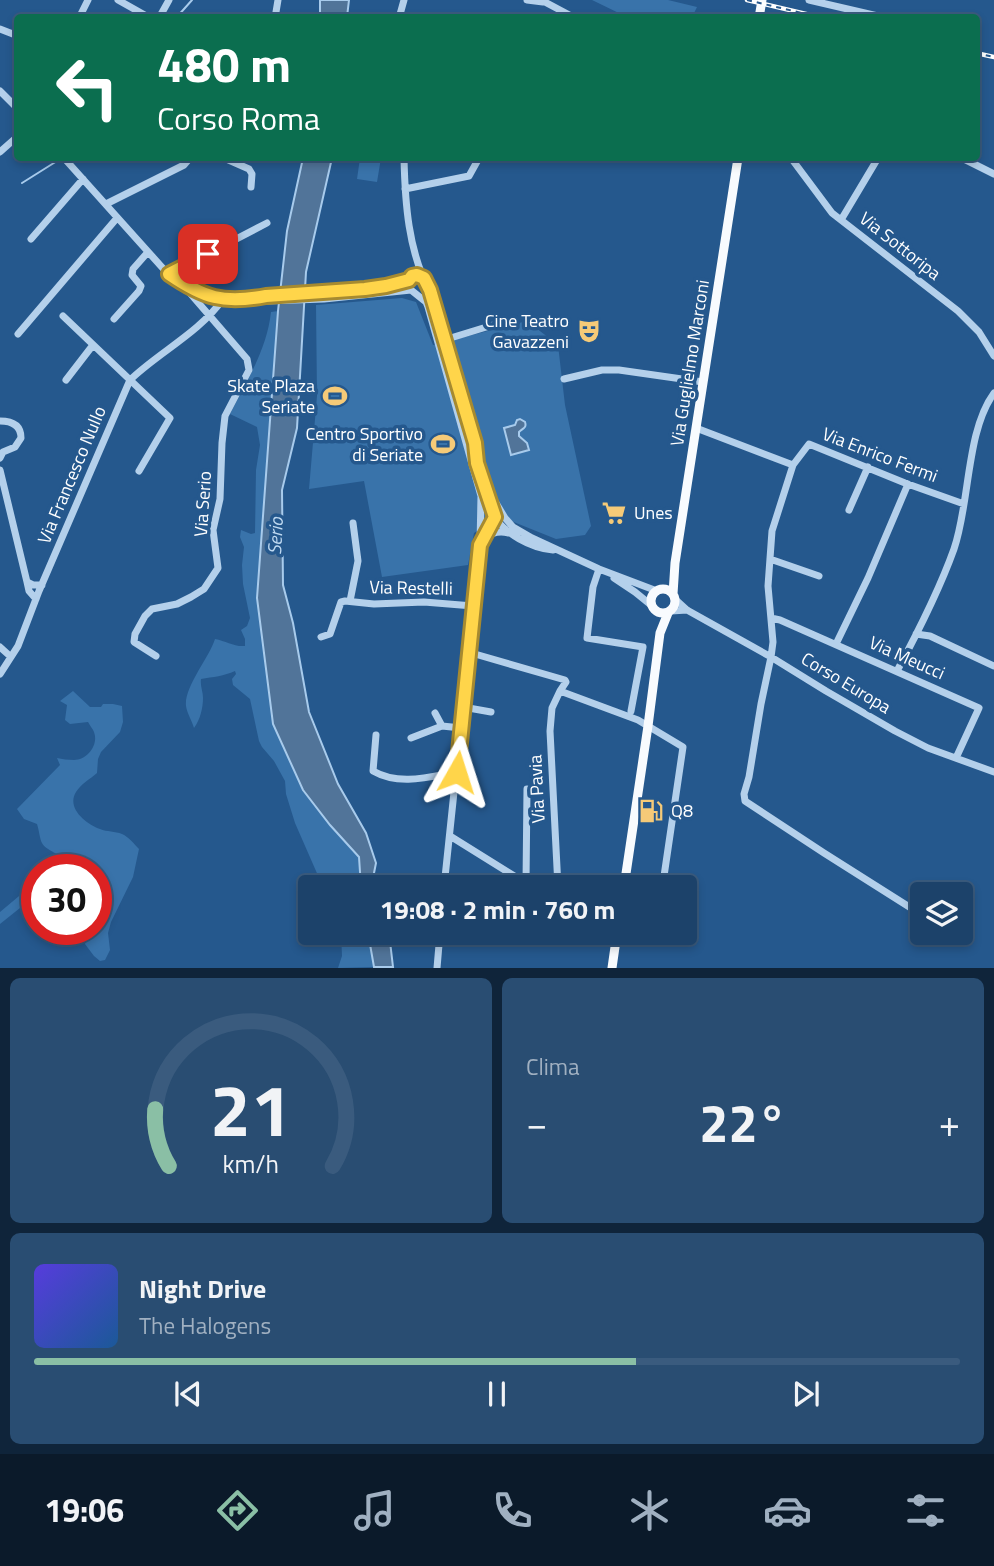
<!DOCTYPE html>
<html lang="it">
<meta charset="utf-8">
<style>
:root{--surface:#1c426a;--page:#294d72;--text:#f1f3f6;--muted:#a0b0c1;--line:#3a5b7e;--accent:#8abfa5}
body{margin:0;font-family:"Titillium Web",sans-serif;background:var(--page);color:var(--text);height:100vh;display:flex;flex-direction:column;font-size:26px;white-space:nowrap}
*{box-sizing:border-box;margin:0}
p{font-size:23px;color:var(--muted)}
.icon{flex:none;width:38px;height:38px;fill:none;stroke:currentColor;stroke-width:2;stroke-linecap:round;stroke-linejoin:round}
.map{position:relative;height:968px;overflow:hidden}
.side{display:flex;flex-direction:column;gap:10px;padding:10px;background:#0f243a;flex:1}
.side>*{flex:none}
.guide{position:absolute;left:14px;top:14px;width:966px;height:147px;border-radius:7px;box-shadow:0 4px 10px #0003,0 0 0 2px var(--line);background:#0b6e4f;color:#fff;overflow:hidden}
.buttons{position:absolute;left:910px;top:882px;display:grid;gap:14px}
.buttons a{display:grid;place-items:center;width:63px;height:63px;border-radius:7px;background:var(--surface);box-shadow:0 4px 10px #0003,0 0 0 2px var(--line);font-size:35px}
.speed{position:absolute;left:21px;top:854px;display:flex;gap:14px;font-size:35px;font-weight:700;text-align:center}
.speed>*{display:grid;place-content:center;width:91px;height:91px;border-radius:50%;background:var(--surface);box-shadow:0 4px 10px #0003,0 0 0 2px var(--line);line-height:1}
.speed .limit{border:10px solid #d22;background:#fff;color:#111}
.pin{position:absolute;display:grid;place-items:center;width:60px;height:60px;color:#fff;margin:-30px;border-radius:14px;box-shadow:0 4px 10px #0006}
.me{position:absolute;width:77px;margin:-38px;rotate:6deg;stroke-linejoin:round;filter:drop-shadow(0 0 5px #0008)}
.turn{display:flex;align-items:center;gap:24px;height:147px;padding:0 28px;font-size:32px}
.turn .icon{width:91px;height:91px;stroke-width:2.5}
.turn b{display:block;font-size:49px;line-height:60px}
.big{font-size:52px;font-weight:700;line-height:1.1}
.side .card{flex:1;display:flex;flex-direction:column;justify-content:center;gap:10px;min-width:0;padding:0 24px;border-radius:10px;background:var(--page)}
.side .dial{align-items:center;gap:0}
.dial svg{height:182px;overflow:visible;fill:none;stroke:var(--line);stroke-width:7;stroke-linecap:round;text-anchor:middle}
.dial text{fill:var(--text);stroke:none}
.song{display:flex;align-items:center;gap:21px}
.cover{width:84px;height:84px;border-radius:10px;background:linear-gradient(135deg,hsl(250 70% 55%),hsl(210 70% 35%))}
.played{height:7px;border-radius:4px;background:linear-gradient(90deg,var(--accent) 65%,var(--line) 65%)}
.keys{display:flex;justify-content:space-around;direction:ltr}
.heat{display:flex;justify-content:space-between;align-items:center;font-size:38px;direction:ltr}
.side .tiles{flex:1;display:grid;gap:10px;grid-template-columns:1fr 1fr}
.card:last-child{grid-column:span 2}
.trip{position:absolute;left:298px;top:875px;width:399px;height:70px;border-radius:7px;background:var(--surface);box-shadow:0 4px 10px #0003,0 0 0 2px var(--line);font-weight:700;line-height:70px;text-align:center}
.dock{display:flex;height:112px;justify-content:space-around;align-items:center;background:#0b1a2a;color:var(--muted)}
.dock .icon{width:49px;height:49px}
.dock .current{color:var(--accent)}
.dock b{font-size:32px;color:var(--text)}
.map>svg:first-child{display:block}
.green{fill:#3973aa}
.water{fill:#517499;stroke:#a8cbec;stroke-width:2}
.lines{fill:none;stroke-linecap:round;stroke-linejoin:round}
.stream{stroke:#a8cbec;stroke-width:2}
.minor{stroke:#b4d0eb;stroke-width:7}
.major{stroke:#f8fbfe;stroke-width:9}
.rail-casing{stroke:#fff;stroke-width:4.5}
.rail{stroke:#25588d;stroke-width:2;stroke-dasharray:5;stroke-linecap:butt}
.route-casing{stroke:#a68a30;stroke-width:18}
.route{stroke:#ffd54a;stroke-width:12}
.labels{text-anchor:middle;stroke-width:7;stroke-linejoin:round;paint-order:stroke}
.street-label{font-size:18px;fill:#fff;stroke:#25588d}
.poi-label{font-size:18px;fill:#fff;stroke:#25588d;text-anchor:end}
.water-label{font-size:19px;font-style:italic;fill:#c0daf2;stroke:#25588d}
</style>
<div class="map">
<svg width="994" height="968" viewBox="0 0 994 968">
<rect width="100%" height="100%" fill="#25588d"/>
<path class="green" d="M592,0h76l29,7 -5,10h-65z
M360,158h21l-4,24 -20,-3z
M402,298l14,4 17,43 94,-24 31,24 7,60 26,121 -6,9 -29,4 -57,-23 -25,17 -6,32 -86,12 -18,-96 -55,8 8,-93 -1,-91z
M278,311l-21,287 46,192 27,35 29,32 2,30h-38l-28,-64 -9,-29 -1,-13 -11,-20 -12,-14 -3,-6 -9,-42 -17,-14 -1,-6 4,-5 -1,-3c-11,5 -22,6 -34,8 -1,7 2,12 2,19 0,10 -3,22 -9,30 -2,-7 -7,-15 -8,-22 -2,-19 23,-48 29,-67 11,2 19,8 30,7v-7l-4,-9 6,-4 3,-8 -7,-34 -1,-19 2,-18 -4,-10 1,-7 10,4 4,-1 1,-63 4,-25 -3,-18 -27,-13c17,-33 37,-65 41,-102z
M73,691l17,16h11l2,-3h10l9,2 1,16 -3,10 -19,20 -3,7 -1,14c-7,6 -16,11 -21,19 -10,16 10,32 24,37 7,3 15,2 22,5 7,3 12,10 17,15l-6,28 -22,45 -3,11 2,17 -5,10 -5,1 -6,-5 -9,-12 2,-15h9v-15l16,-9 -1,-6 -13,-11 -2,4v-22h-40l8,-4 4,-5c-6,-6 -23,-11 -26,-18 -2,-3 -3,-13 -5,-19l-13,-5 -7,-10 43,-44 -3,-7c5,1 11,2 17,2 13,0 25,-15 20,-28 -1,-3 -4,-6 -6,-10l-18,2 -5,-4 2,-15 -7,-4z
M37,881v22l-7,-3 -30,24v-12z
M341,933h27l6,34 -36,1 4,-12z"/>
<path class="water" d="M320,0h29l-2,17h-27z
M303,158h29l-26,114 -9,156 -15,62 1,95 10,38 16,89 29,72 28,49 10,30 -3,15 3,9h-15l-2,-30 -29,-32 -27,-35 -30,-66 -16,-126 21,-287 9,-80z
M520,419l5,3c2,6 -2,6 -6,10v4l8,7 2,7 -18,5 -7,-27 11,-3 2,-5z
M368,933h21l4,34h-19z"/>
<g class="lines">
<path class="stream" d="M176,18l16,-18
M22,183l35,-22"/>
<path class="minor" d="M118,0l32,18
M527,0l16,2
M541,0l34,18
M809,0l73,17
M79,18l9,-18
M159,18l10,-18
M275,18l3,-18
M399,18l5,-18
M0,29l18,7
M0,91l18,18
M0,152l18,-16
M64,158l113,126c8,6 15,10 24,12 22,5 43,2 65,0 47,-6 107,3 149,-21
M224,158l25,11 3,5 -1,13
M404,158c1,43 4,94 26,133l45,152 2,20 18,54 -12,20
M791,158l41,55 126,98 21,21 15,24
M962,158l32,16
M405,189l64,-13 10,-18
M106,204l78,-39 6,-7
M841,220l37,-62
M31,239l52,-60
M169,274l98,-51
M253,298l13,3 58,-2 87,-9 15,12 2,5 53,189 -1,49 -36,342
M63,316l107,102 -31,53
M114,319l25,-28 2,-5 -9,-11 1,-6 15,-17
M18,334l99,-116
M444,340l49,-15
M564,379l38,-9h17l84,12
M66,380l27,-35
M0,421c12,0 21,4 21,17l-6,9 -12,5 -3,6
M696,428l97,37
M0,470l27,112
M490,493l15,25 8,9 19,11 67,31 58,22
M849,510l19,-43
M493,515c12,19 38,33 60,35
M483,538c8,-5 16,-8 25,-5
M770,559l49,17
M599,569l-6,18 -6,51 56,9 -12,64
M614,578l21,14 16,13
M36,599l-7,-8 -2,-9 6,3h9
M675,599l12,11 84,47 55,34 69,40 33,17 66,24
M350,601l8,-40 -5,-38
M671,611l16,-1
M771,618l9,2 199,88 -23,50
M916,634l14,2 64,30
M321,637l9,-3 11,-32 4,-1 29,3 50,-2 49,4
M836,644l32,-66 40,-94
M0,647l11,10
M468,652l97,28 1,2 -6,9 78,29 45,27 -20,136 -38,-7
M156,656l-22,-14 1,-8 10,-18 7,-7 25,-5 14,-7 13,-8 14,-21 -5,-38 7,-31 2,-56 3,-27 24,-46 -2,-11 -58,-67
M897,671c21,-39 42,-80 57,-122 16,-46 12,-118 40,-156
M0,674l18,-28 21,-55 91,-211c29,-28 69,-47 93,-81
M463,707l28,5
M435,713l7,13
M376,735l-3,36c26,15 56,6 84,1
M411,738l31,-12 19,2
M450,836l82,51
M526,883l1,-94
M558,887l-8,-156 2,-23 8,-17
M922,915l-98,-62 -79,-52 -1,-7 5,-17 12,-73 10,-47 2,-15 -5,-56 4,-55 21,-66 16,-21 96,39 59,21
M437,968l3,-35"/>
<path class="major" d="M759,18l3,-18
M651 601a12 12 0 1 1 24 0a12 12 0 1 1-24 0Z
M673,594l2,-31 63,-405
M624,887l24,-161 12,-93 8,-20
M612,968l5,-35"/>
<g class="rail-casing">
<path id="rail" d="M747,0l76,18
M976,53l18,4"/>
</g>
<use href="#rail" class="rail"/>
</g>
<g class="lines">
<g class="route-casing">
<path id="route" d="M208,254l-39,20c35,24 54,30 97,22l99,-7 21,-3 23,-6 3,-4 5,-1 7,3 6,12 45,153 2,20 18,54 -15,28 -23,227"/>
</g>
<use href="#route" class="route"/>
</g>
<defs>
<g id="theatre-bare" transform="scale(1.89)"><path d="M-5-5.5Q0-4 5-5.5V0Q5 5 0 6Q-5 5-5 0ZM-3.3-2.5H-1v1.5H-3.3ZM1-2.5H3.3v1.5H1ZM-2.8 1Q0 5.5 2.8 1Z" fill="#f5ca78" stroke="#25588d" stroke-width="2.5" paint-order="stroke"/></g>
<g id="stadium-bare" transform="scale(1.89)"><path d="M0-5a6.5 5 0 1 0 0 10a6.5 5 0 1 0 0-10ZM-3.5-1.8h7v3.6h-7Z" fill="#f5ca78" stroke="#25588d" stroke-width="2.5" paint-order="stroke"/></g>
<g id="supermarket-bare" transform="scale(1.89)"><path d="M-6-5.5h2.5l.6 2H6L4.5 2H-2.5L-4.4-4H-6ZM-1.5 3.2a1.3 1.3 0 1 0 .1 0ZM3 3.2a1.3 1.3 0 1 0 .1 0Z" fill="#f5ca78" stroke="#25588d" stroke-width="2.5" paint-order="stroke"/></g>
<g id="fuel-bare" transform="scale(1.89)"><path d="M-5.5-6h7V0h2V4h1.3V-2.5L3-4.5l.8-.8L6-3V5H2.5V1h-1V6h-7ZM-4.2-4.7v3.2H.2V-4.7Z" fill="#f5ca78" stroke="#25588d" stroke-width="2.5" paint-order="stroke"/></g>
</defs>
<g fill-rule="evenodd">
<use href="#theatre-bare" x="589" y="331"/>
<use href="#stadium-bare" x="335" y="396"/>
<use href="#stadium-bare" x="443" y="444"/>
<use href="#supermarket-bare" x="614" y="513"/>
<use href="#fuel-bare" x="651" y="811"/>
</g>
<g class="labels">
<g class="street-label">
<text transform="translate(900 246) rotate(38)" y="6">Via Sottoripa</text>
<text transform="translate(690 363) rotate(-81)" y="6">Via Guglielmo Marconi</text>
<text transform="translate(880 455) rotate(21)" y="6">Via Enrico Fermi</text>
<text transform="translate(72 475) rotate(-67)" y="6">Via Francesco Nullo</text>
<text transform="translate(203 504) rotate(-86)" y="6">Via Serio</text>
<text transform="translate(411 588) rotate(1)" y="6">Via Restelli</text>
<text transform="translate(907 658) rotate(24)" y="6">Via Meucci</text>
<text transform="translate(846 683) rotate(31)" y="6">Corso Europa</text>
<text transform="translate(537 789) rotate(-93)" y="6">Via Pavia</text>
</g>
<g class="poi-label">
<text x="569" y="327">Cine Teatro<tspan x="569" dy="21">Gavazzeni</tspan></text>
<text x="315" y="392">Skate Plaza<tspan x="315" dy="21">Seriate</tspan></text>
<text x="423" y="440">Centro Sportivo<tspan x="423" dy="21">di Seriate</tspan></text>
<text x="634" y="519" text-anchor="start">Unes</text>
<text x="671" y="817" text-anchor="start">Q8</text>
</g>
<g class="water-label">
<text transform="translate(275 536) rotate(-87)" y="7">Serio</text>
</g>
</g>
</svg>
<div class="buttons">
<a><svg class="icon" aria-label="layers" viewBox="0 0 24 24"><path d="M12 4l9 5-9 5-9-5zM3 14l9 5 9-5"/></svg></a>
</div>
<div class="speed"><div class="limit">30</div></div>
<div class="pin" style="left:208px;top:254px;background:#d93025"><svg class="icon" aria-label="arrive" viewBox="0 0 24 24"><path d="M6 21V4h12l-3 4 3 4H6"/></svg></div>
<svg class="me" style="left:457px;top:772px" viewBox="-20 -20 40 40"><path d="M0-17L14 15 0 8-14 15z" fill="#ffd54a" stroke="#fff" stroke-width="4"/></svg>
<div class="trip">19:08 · 2 min · 760 m</div>
<div class="guide">
<div class="turn"><svg class="icon" aria-label="left" viewBox="0 0 24 24"><path d="M17 20v-9H6M10 6l-5 5 5 5"/></svg><div><b>480 m</b>Corso Roma</div></div>
</div>
</div>
<section class="side">
<div class="tiles">
<div class="card dial"><svg viewBox="0 0 100 80">
<path d="M14 69A42 42 0 1 1 86 69"/>
<path d="M14 69A42 42 0 0 1 8 44" stroke="#8abfa5"/>
<text x="50" y="56" font-size="32" font-weight="700">21</text>
<text x="50" y="72" font-size="11">km/h</text>
</svg></div>
<div class="card"><p>Clima</p>
<div class="heat"><a>−</a><b class="big">22°</b><a>+</a></div>
</div>
<div class="card">
<div class="song"><i class="cover"></i><div><b>Night Drive</b><p>The Halogens</p></div></div>
<div class="played"></div>
<div class="keys"><svg class="icon" aria-label="previous" viewBox="0 0 24 24"><path d="M18 5L8 12l10 7zM5 5v14"/></svg><svg class="icon" aria-label="pause" viewBox="0 0 24 24"><path d="M8 5v14M16 5v14"/></svg><svg class="icon" aria-label="next" viewBox="0 0 24 24"><path d="M6 5l10 7-10 7zM19 5v14"/></svg></div>
</div>
</div>
</section>
<nav class="dock">
<b>19:06</b>
<svg class="icon current" aria-label="directions" viewBox="0 0 24 24"><path d="M12 3l9 9-9 9-9-9zM9 14v-3h6M13 9l2 2-2 2"/></svg>
<svg class="icon" aria-label="music" viewBox="0 0 24 24"><path d="M9 18V5l10-2v13"/><circle cx="6" cy="18" r="3"/><circle cx="16" cy="16" r="3"/></svg>
<svg class="icon" aria-label="phone" viewBox="0 0 24 24"><path d="M5 4h4l2 5-3 2q2 4 5 5l2-3 5 2v4C11 20 4 13 5 4z"/></svg>
<svg class="icon" aria-label="climate" viewBox="0 0 24 24"><path d="M12 3v18M4 7l16 10M4 17L20 7"/></svg>
<svg class="icon" aria-label="car" viewBox="0 0 24 24"><path d="M5 17H2v-5l4-1 3-4h7l3 4 3 1v5h-3M9 17h6M6 11h13"/><circle cx="7" cy="17" r="2"/><circle cx="17" cy="17" r="2"/></svg>
<svg class="icon" aria-label="filters" viewBox="0 0 24 24"><path d="M4 7h16M4 17h16"/><circle cx="9" cy="7" r="2"/><circle cx="15" cy="17" r="2"/></svg>
</nav>
